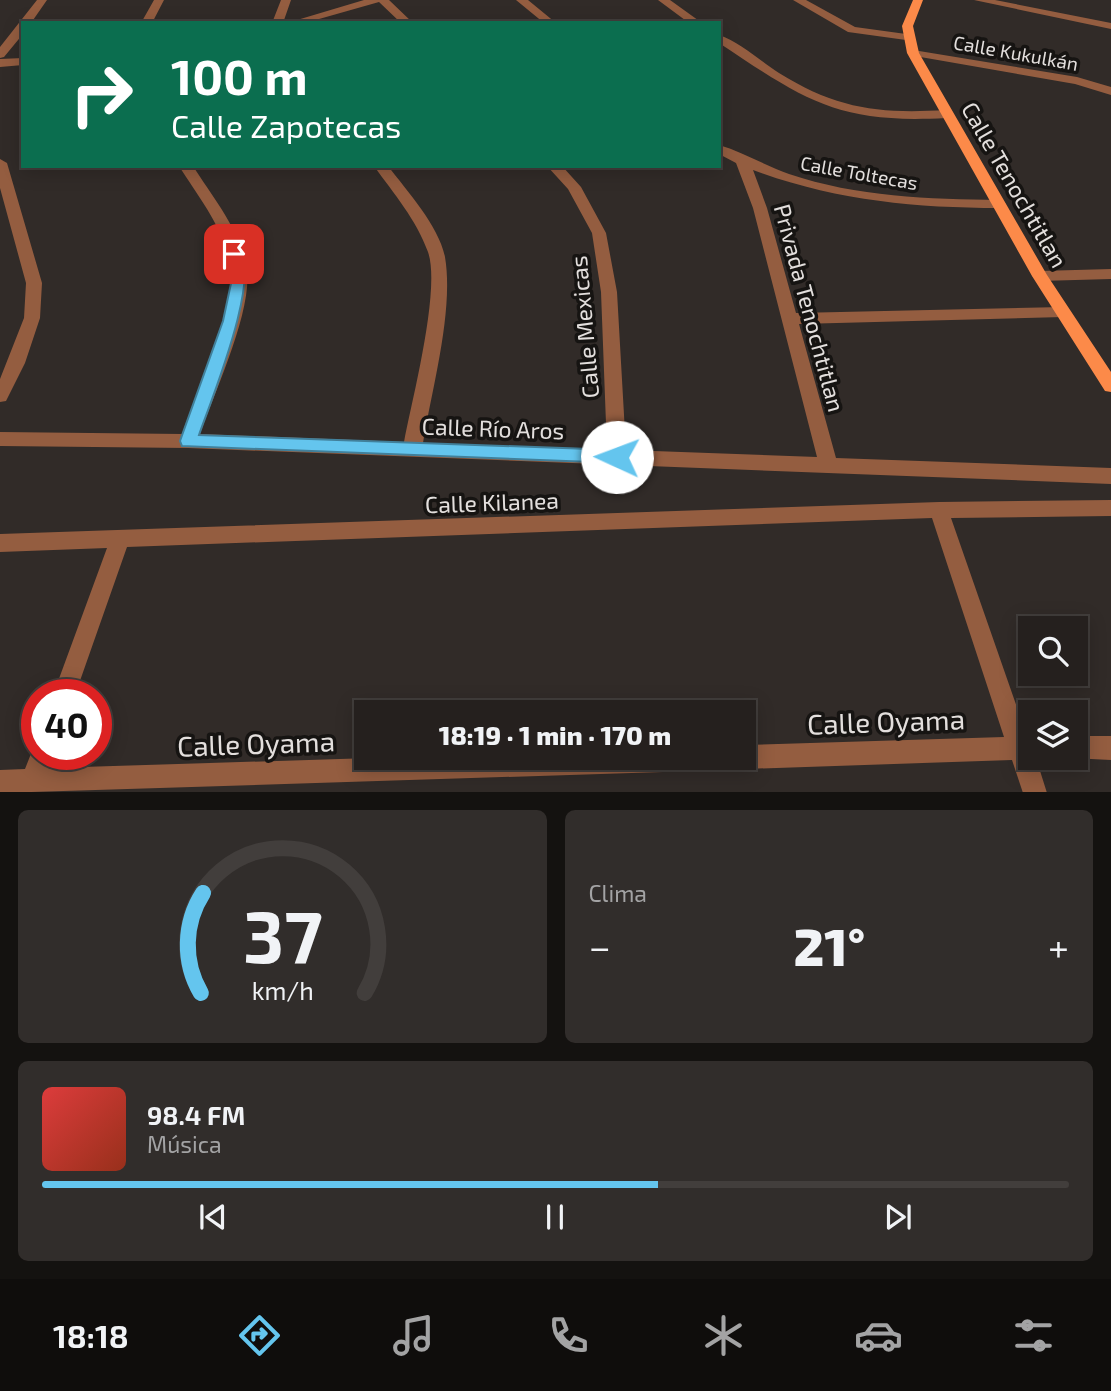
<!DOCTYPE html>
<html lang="es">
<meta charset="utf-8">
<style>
:root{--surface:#25201e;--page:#312d2b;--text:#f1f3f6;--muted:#a3a3a4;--line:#423e3c;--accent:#64c5ee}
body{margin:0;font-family:"Exo 2",sans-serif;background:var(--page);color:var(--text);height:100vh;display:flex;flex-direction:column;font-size:26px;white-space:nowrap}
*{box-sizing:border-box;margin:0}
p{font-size:23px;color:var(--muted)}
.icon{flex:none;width:38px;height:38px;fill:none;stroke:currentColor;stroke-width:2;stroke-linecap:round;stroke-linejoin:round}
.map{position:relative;height:792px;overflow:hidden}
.panel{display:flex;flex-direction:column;gap:18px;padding:18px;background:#141210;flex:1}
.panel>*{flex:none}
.banner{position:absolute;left:21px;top:21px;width:700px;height:147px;border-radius:0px;box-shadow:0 4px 18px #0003,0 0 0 2px var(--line);background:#0b6e4f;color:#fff;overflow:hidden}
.controls{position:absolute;left:1018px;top:616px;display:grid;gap:14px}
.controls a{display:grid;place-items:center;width:70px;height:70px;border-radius:0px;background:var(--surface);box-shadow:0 4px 18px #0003,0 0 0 2px var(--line);font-size:35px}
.speed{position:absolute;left:21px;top:679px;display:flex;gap:14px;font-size:35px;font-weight:700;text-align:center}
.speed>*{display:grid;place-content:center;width:91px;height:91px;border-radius:50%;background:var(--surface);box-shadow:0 4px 18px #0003,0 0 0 2px var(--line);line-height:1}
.speed .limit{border:10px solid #d22;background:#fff;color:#111}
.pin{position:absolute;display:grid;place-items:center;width:60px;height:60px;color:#fff;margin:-30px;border-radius:14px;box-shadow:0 4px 10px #0006}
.me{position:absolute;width:77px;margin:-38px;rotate:272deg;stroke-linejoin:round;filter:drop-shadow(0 0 5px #0008)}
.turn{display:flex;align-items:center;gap:24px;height:147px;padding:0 35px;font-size:32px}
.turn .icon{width:91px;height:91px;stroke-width:2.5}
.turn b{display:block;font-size:49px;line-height:60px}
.big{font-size:52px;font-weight:800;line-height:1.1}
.panel .card{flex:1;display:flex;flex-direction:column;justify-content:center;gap:10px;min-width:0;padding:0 24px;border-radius:10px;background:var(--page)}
.panel .dial{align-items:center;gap:0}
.dial svg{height:182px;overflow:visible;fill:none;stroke:var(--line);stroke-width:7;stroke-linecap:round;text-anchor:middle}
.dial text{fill:var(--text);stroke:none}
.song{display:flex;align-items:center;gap:21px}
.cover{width:84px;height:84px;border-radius:10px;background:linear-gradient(135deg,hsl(0 70% 55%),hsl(10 70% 35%))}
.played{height:7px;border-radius:4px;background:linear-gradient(90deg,var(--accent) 60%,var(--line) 60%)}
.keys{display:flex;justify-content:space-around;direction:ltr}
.heat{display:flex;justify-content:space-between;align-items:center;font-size:38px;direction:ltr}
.panel .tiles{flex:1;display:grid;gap:18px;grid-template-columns:1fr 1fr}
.card:last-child{grid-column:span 2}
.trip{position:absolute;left:354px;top:700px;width:402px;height:70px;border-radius:0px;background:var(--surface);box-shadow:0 4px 18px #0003,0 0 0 2px var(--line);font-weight:800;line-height:70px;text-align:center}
.dock{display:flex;height:112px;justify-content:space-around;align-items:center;background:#0f0d0c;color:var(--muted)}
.dock .icon{width:49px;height:49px}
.dock .selected{color:var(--accent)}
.dock b{font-size:32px;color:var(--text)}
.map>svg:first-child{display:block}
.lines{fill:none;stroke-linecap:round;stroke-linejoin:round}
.minor{fill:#945d40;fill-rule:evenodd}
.major{fill:#fc8a49;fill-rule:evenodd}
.route{fill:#64c5ee;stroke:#41809b;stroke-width:2}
.labels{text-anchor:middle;stroke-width:7;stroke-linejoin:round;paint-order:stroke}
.far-street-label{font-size:19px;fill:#e3dfdd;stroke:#161412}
.street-label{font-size:23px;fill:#e3dfdd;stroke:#161412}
.near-street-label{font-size:28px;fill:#e3dfdd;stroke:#161412}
</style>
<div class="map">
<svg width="1111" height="793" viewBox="0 0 1111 793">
<rect width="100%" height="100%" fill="#312b28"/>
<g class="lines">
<path class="minor" d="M37,0h10l-16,23h-8v11l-19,23 -4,1v-11z
M154,0h10l-12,23h-11z
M281,0h10l-8,23h-11z
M364,0h25l24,23h-12l-22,-21 -74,21h-18z
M516,0h12l28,23h-12z
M658,0h12l32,23h-13z
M793,0h13l49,27 51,7 6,3 -6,3 -58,-8z
M974,0h21l116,23v6z
M719,35c21,7 41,26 60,38 58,36 100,41 167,37l6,4 -6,4c-108,6 -140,-17 -227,-75z
M913,50l164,27 34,10v8l-36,-11 -166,-29v-4z
M23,58v7l-23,2v-8z
M719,145c24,7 47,21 70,29 68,23 140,25 210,26l7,4 -7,4c-85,0 -166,-8 -246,-38l14,38 29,105 267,-6 8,5 -8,5 -264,7 37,134 275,10v16l-923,-36 -188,-2v-14l182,2c15,-42 53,-120 49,-163 -3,-38 -32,-73 -52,-105h14c20,32 49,66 54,104 5,43 -33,123 -47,164l204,8c8,-42 37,-153 24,-190 -12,-33 -34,-58 -54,-86h14c19,25 51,60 57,91 9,54 -13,131 -22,186l184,7 -6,-158 -9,-59 -24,-44 -21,-23h15l19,21 25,46 11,59 9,158 191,7 -64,-249 -17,-45 -17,-9z
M0,159l7,4 35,120 -2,35 -15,45 -19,38 -6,1v-23l24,-61 2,-35 -26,-95z
M1111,269v10l-71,2 -8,-5 8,-5z
M1111,500v16l-160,2 76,218h4v22h5l11,35h-24l-11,-33 -268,9 -9,-6 -10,7 -725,23v-23l25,-1 9,-23 3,-2v10h17l-5,14 322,-10h373v-13l260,-8 -72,-219 -805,29 -52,148h-22l54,-147 -107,4v-18l939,-32z
M1076,736h35v24l-40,-2h5z"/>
<path class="major" d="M913,0h10l-10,26 6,27 128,222 64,97v20l-6,-1 -73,-115 -125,-223 -5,-27z"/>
</g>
<path class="route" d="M234,249c35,12 -26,159 -35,186l418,15 6,2 3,5 -3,4 -6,2 -435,-17 -2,-5 43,-120 10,-47 -6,-20z"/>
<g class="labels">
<g class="far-street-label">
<text transform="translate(1016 53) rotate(10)" y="7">Calle Kukulkán</text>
<text transform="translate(859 173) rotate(10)" y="7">Calle Toltecas</text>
</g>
<g class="street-label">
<text transform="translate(1014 185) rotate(60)" y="8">Calle Tenochtitlan</text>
<text transform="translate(809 308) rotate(75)" y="8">Privada Tenochtitlan</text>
<text transform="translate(585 327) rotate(-95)" y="8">Calle Mexicas</text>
<text transform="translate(493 429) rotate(2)" y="8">Calle Río Aros</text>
<text transform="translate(492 503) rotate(-2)" y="8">Calle Kilanea</text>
</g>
<g class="near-street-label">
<text transform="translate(886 722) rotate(-2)" y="10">Calle Oyama</text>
<text transform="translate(256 744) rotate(-2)" y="10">Calle Oyama</text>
</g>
</g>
</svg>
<div class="controls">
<a><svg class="icon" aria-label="search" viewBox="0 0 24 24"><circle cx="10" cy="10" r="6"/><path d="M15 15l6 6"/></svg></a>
<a><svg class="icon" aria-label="layers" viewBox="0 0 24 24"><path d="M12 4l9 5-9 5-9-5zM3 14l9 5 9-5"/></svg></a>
</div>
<div class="speed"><div class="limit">40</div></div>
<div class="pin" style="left:234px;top:254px;background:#d93025"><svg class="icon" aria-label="arrive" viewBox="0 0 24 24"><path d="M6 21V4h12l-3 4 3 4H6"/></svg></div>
<svg class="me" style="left:617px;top:457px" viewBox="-20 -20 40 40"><circle r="19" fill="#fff"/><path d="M0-13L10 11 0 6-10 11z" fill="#64c5ee"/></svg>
<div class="trip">18:19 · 1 min · 170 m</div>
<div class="banner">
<div class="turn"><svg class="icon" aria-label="right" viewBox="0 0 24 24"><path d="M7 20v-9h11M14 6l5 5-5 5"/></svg><div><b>100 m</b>Calle Zapotecas</div></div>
</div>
</div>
<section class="panel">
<div class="tiles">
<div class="card dial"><svg viewBox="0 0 100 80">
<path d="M14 69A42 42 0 1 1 86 69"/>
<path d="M14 69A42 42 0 0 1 15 25" stroke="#64c5ee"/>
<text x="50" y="56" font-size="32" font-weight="700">37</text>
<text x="50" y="72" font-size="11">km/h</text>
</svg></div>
<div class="card"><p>Clima</p>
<div class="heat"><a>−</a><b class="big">21°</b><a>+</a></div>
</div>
<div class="card">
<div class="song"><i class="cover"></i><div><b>98.4 FM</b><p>Música</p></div></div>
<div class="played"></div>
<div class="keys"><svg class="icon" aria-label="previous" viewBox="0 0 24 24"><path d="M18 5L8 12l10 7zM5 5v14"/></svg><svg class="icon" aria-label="pause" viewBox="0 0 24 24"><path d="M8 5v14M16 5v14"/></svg><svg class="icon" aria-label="next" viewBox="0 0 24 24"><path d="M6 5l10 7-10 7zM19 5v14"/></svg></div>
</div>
</div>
</section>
<nav class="dock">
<b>18:18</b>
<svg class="icon selected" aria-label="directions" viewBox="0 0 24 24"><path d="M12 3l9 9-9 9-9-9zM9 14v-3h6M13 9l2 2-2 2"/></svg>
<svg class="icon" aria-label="music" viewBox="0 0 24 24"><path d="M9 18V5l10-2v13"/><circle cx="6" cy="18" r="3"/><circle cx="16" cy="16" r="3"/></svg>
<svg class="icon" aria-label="phone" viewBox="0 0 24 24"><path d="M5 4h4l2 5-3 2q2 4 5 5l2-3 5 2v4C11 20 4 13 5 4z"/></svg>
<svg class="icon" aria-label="climate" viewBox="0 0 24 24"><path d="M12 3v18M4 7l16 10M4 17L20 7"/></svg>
<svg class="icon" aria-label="car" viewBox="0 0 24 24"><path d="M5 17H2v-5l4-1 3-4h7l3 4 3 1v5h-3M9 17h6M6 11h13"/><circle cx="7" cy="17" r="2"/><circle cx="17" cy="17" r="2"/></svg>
<svg class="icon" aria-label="filters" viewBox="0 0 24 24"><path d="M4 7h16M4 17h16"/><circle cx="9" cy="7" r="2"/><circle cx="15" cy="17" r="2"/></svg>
</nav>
